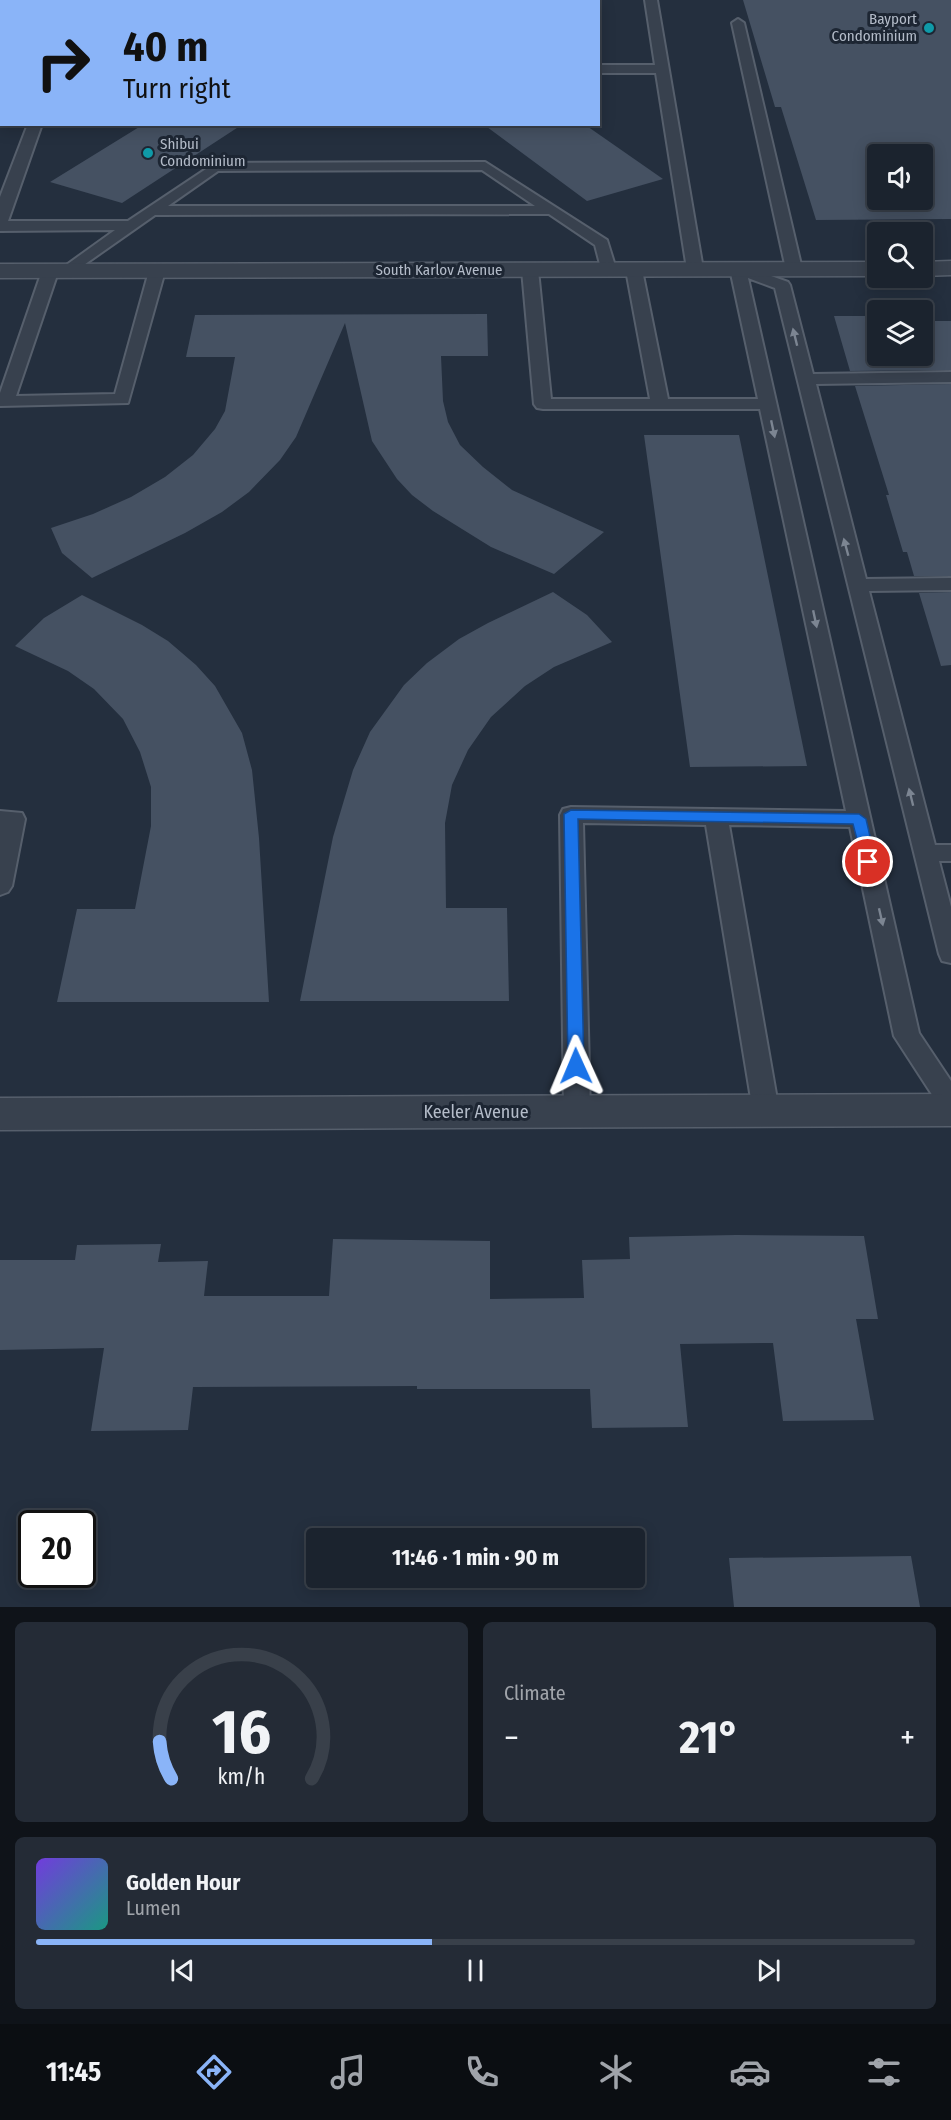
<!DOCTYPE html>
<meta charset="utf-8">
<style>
:root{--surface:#1b232e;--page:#242b36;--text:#f1f3f6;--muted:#a0a4aa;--line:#39404a;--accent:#8ab4f8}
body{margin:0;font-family:"Fira Sans Condensed",sans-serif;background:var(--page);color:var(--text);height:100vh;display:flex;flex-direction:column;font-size:22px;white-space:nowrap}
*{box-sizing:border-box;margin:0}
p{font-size:20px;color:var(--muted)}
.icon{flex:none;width:33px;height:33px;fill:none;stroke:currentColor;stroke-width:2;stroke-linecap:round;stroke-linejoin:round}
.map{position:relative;height:1607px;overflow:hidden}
.side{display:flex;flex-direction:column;gap:15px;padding:15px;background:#0f1319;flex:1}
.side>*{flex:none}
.guide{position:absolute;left:0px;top:0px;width:600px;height:126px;box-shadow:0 3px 15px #0003,0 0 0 2px var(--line);background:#8ab4f8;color:#111;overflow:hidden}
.fabs{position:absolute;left:867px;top:144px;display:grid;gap:12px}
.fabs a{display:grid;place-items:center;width:66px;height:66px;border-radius:6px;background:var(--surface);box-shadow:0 3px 15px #0003,0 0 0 2px var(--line);font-size:30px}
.speed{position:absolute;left:18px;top:1510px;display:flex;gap:12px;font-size:30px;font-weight:700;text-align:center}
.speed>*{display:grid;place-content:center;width:78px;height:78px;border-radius:50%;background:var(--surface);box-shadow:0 3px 15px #0003,0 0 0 2px var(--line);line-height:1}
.speed .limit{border:3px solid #111;border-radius:9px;background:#fff;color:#111}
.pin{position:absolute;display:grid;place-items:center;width:51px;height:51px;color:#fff;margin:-26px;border:3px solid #fff;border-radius:50%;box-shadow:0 2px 6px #0007}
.me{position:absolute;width:66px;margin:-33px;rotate:359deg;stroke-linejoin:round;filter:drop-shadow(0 0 4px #0008)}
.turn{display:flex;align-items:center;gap:21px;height:126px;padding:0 24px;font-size:27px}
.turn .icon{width:78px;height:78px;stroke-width:2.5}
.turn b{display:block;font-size:42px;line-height:51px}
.big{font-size:45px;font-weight:700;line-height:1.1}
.side .card{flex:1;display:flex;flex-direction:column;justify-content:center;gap:9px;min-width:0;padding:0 21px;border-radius:9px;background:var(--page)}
.side .dial{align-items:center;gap:0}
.dial svg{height:156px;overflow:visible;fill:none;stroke:var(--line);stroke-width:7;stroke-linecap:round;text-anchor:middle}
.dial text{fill:var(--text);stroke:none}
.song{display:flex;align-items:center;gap:18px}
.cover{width:72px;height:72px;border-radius:9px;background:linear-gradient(135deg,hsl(260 70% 55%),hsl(170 70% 35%))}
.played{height:6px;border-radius:3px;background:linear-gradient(90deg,var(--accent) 45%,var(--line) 45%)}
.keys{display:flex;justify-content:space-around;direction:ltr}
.heat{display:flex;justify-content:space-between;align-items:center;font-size:33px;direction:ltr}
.side .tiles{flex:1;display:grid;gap:15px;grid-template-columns:1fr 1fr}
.card:last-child{grid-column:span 2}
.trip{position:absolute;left:306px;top:1528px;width:339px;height:60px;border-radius:6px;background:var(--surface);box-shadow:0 3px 15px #0003,0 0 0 2px var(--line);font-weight:700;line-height:60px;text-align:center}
.tabs{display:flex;height:96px;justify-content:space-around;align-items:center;background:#0b0e12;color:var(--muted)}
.tabs .icon{width:42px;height:42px}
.tabs .active{color:var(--accent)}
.tabs b{font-size:27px;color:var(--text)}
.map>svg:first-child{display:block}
.building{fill:#455162;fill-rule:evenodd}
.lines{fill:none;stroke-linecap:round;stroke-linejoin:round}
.service-casing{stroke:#565f6c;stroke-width:4}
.minor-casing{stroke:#565f6c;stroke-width:3}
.service{fill:#38414e;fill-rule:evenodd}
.minor{fill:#38414e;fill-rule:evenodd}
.oneway{fill:#7c8592}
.route{fill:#1a73e8;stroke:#114b97;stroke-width:1.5}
.culture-dot{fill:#0f9aa8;stroke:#1d2633;stroke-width:2}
.labels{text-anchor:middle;stroke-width:6;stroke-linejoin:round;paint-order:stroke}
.far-poi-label{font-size:15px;fill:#b4bcc9;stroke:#1d2633;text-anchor:end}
.far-street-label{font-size:15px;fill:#b4bcc9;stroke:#1d2633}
.street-label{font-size:18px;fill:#b4bcc9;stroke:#1d2633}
</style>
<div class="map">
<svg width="951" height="1607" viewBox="0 0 951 1607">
<rect width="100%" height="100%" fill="#242f3e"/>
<path class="building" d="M743,0h208v219l-135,1 -35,-113h-6zM878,154h44v46h-44z
M144,124h99l-121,79 -72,-21z
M483,124h101l79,55 -76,22z
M487,314l1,42h-47l2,45 5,21 12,23 23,22 29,23 92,42 -50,42 -63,-27 -58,-36 -21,-16 -15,-16 -25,-38 -27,-118 -49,114 -16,23 -31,32 -27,20 -37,21 -93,45 -30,-25 -11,-25 42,-14 38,-17 34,-20 28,-22 22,-26 10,-18 10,-54h-49l9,-42z
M834,316h44v40h44v-35h29v49l-101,1z
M951,384v192h-37l-7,-24h-4l-17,-57h3l-34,-109z
M644,435h95l68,331 -117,1z
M553,592l34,23 25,27 -58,25 -29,19 -34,31 -23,33 -16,35 -7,38 1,85h61l2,93h-209l33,-164 20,-67 17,-38 34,-47 23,-22 32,-24 29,-16z
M951,592v73l-10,1 -22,-73z
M82,595l60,30 26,16 28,24 19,21 27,47 10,37 7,68 10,164h-212l20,-93h58l16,-83v-39l-11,-35 -17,-33 -29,-30 -26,-18 -53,-25 29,-28z
M736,1235l128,1 14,83h-22l18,101 -91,1 -10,-78 -93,1 8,83 -96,1 -2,-39h-173v-3l-224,1 -5,43 -97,1 13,-83 -104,2v-90h75l2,-15 84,-1 -3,18 50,-1 -4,35h125l4,-57 157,2v58l94,-1 -2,-38 48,-1 -1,-22z
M911,1556l9,51h-186l-5,-49z"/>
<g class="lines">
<g class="service-casing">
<path id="service" d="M78,0h12l-13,2z
M645,0h12l46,269 -8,5 -8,-5 -31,-196h-58v-8h57z
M738,19l6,4 58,246 -8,5 -8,-5 -54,-246z
M28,124h14l-34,97h120l87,-58 270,-1 122,78 9,29 -8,5 -6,-2 -7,-27 -46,-31 -394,1 -84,59 -6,2 -7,-4 -42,124 99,-2 34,-123 8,-5 8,5 -37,132 -128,3v-13l42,-122 8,-5 8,5 57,-41 -115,1v-34zM482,170l53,36h-367l50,-35z
M738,264l50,18 2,3 23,89 138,-2v10l-135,2 50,195 85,-1v12l-82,1 66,254h16v16h-12l12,46v56l-9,-2 -3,-7 -164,-666 -27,-10 171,755 32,48v32l-9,-3 -48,-74 -44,-209 -121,-2 50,286 -4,8 -9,3 -9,-3 -4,-8 -47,-286 -123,-2 7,289 -4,8 -9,3 -9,-3 -4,-8 -4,-297 3,-6 8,-2 275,4 -86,-402h-217l-6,-1 -3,-4 -12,-134 8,-5 8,5 13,129h99l-24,-129 8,-5 8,5 26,129h90l-28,-130z
M0,811l22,2 3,6 -13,67 -4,6 -8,3z"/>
</g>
<g class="minor-casing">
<path id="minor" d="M951,261v14l-29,1v-14z
M878,262v14l-878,2v-14z
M951,1094v32l-951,4v-32z"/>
</g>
<use href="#service" class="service"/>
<use href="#minor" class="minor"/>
</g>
<defs><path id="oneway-solid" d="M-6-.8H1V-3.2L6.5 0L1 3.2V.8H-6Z" transform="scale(1.5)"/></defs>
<g class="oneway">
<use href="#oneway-solid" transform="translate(795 337) rotate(-104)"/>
<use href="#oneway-solid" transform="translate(773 429) rotate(78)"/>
<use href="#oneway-solid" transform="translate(846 547) rotate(-105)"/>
<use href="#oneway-solid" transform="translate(815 619) rotate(78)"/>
<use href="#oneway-solid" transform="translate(911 797) rotate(-104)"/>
<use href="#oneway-solid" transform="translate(881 917) rotate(77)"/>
</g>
<path class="route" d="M571,810l288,4 7,5 10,43 -8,6 -4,-2 -11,-42 -275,-5 6,247 -3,5 -5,2 -6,-2 -2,-5 -4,-252z"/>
<g class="culture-dot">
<circle cx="929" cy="28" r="6"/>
<circle cx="148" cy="153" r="6"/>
</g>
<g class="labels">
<g class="far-poi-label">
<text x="917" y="24">Bayport<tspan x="917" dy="17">Condominium</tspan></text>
<text x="160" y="149" text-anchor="start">Shibui<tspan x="160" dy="17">Condominium</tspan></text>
</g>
<g class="far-street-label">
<text x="439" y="275">South Karlov Avenue</text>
</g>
<g class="street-label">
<text x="476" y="1118">Keeler Avenue</text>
</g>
</g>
</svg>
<div class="fabs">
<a><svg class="icon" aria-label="sound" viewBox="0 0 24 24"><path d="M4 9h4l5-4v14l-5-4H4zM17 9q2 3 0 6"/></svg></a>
<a><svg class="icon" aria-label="search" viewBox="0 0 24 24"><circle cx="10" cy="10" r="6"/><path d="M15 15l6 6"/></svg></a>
<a><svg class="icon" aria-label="layers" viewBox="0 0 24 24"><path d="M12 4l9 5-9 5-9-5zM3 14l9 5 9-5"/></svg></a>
</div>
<div class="speed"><div class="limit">20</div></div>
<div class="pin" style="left:868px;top:862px;background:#d93025"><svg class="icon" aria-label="arrive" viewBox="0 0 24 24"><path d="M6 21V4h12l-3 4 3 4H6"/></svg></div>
<svg class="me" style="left:576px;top:1066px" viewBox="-20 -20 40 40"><path d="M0-17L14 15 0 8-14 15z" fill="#1a73e8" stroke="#fff" stroke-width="4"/></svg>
<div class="trip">11:46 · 1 min · 90 m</div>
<div class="guide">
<div class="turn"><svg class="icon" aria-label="right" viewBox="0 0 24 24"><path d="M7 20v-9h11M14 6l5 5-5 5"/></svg><div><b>40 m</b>Turn right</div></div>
</div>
</div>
<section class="side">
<div class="tiles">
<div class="card dial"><svg viewBox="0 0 100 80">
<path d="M14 69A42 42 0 1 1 86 69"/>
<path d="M14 69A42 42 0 0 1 8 50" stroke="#8ab4f8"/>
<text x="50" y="56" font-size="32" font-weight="700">16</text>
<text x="50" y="72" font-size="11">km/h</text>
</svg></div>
<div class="card"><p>Climate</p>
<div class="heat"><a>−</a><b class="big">21°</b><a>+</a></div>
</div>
<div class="card">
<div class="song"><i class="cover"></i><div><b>Golden Hour</b><p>Lumen</p></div></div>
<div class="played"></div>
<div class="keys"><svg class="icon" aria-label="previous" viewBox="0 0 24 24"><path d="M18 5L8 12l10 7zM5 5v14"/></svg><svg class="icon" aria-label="pause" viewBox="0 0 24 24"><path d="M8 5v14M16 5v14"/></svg><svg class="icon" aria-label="next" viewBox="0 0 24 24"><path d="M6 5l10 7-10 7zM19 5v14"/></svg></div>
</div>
</div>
</section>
<nav class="tabs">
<b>11:45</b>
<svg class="icon active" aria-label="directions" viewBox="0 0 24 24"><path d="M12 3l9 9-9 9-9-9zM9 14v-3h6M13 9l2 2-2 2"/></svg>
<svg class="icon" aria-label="music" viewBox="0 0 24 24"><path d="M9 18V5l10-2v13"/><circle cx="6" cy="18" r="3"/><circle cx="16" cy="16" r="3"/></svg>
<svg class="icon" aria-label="phone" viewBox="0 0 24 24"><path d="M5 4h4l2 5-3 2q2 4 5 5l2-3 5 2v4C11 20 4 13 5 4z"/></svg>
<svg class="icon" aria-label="climate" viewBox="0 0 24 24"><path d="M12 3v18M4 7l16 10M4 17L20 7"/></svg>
<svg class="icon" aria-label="car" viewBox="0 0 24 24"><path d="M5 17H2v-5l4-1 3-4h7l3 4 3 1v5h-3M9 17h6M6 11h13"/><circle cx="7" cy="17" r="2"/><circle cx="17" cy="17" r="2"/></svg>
<svg class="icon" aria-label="filters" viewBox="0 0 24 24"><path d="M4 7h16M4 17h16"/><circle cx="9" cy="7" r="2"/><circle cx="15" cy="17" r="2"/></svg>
</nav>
